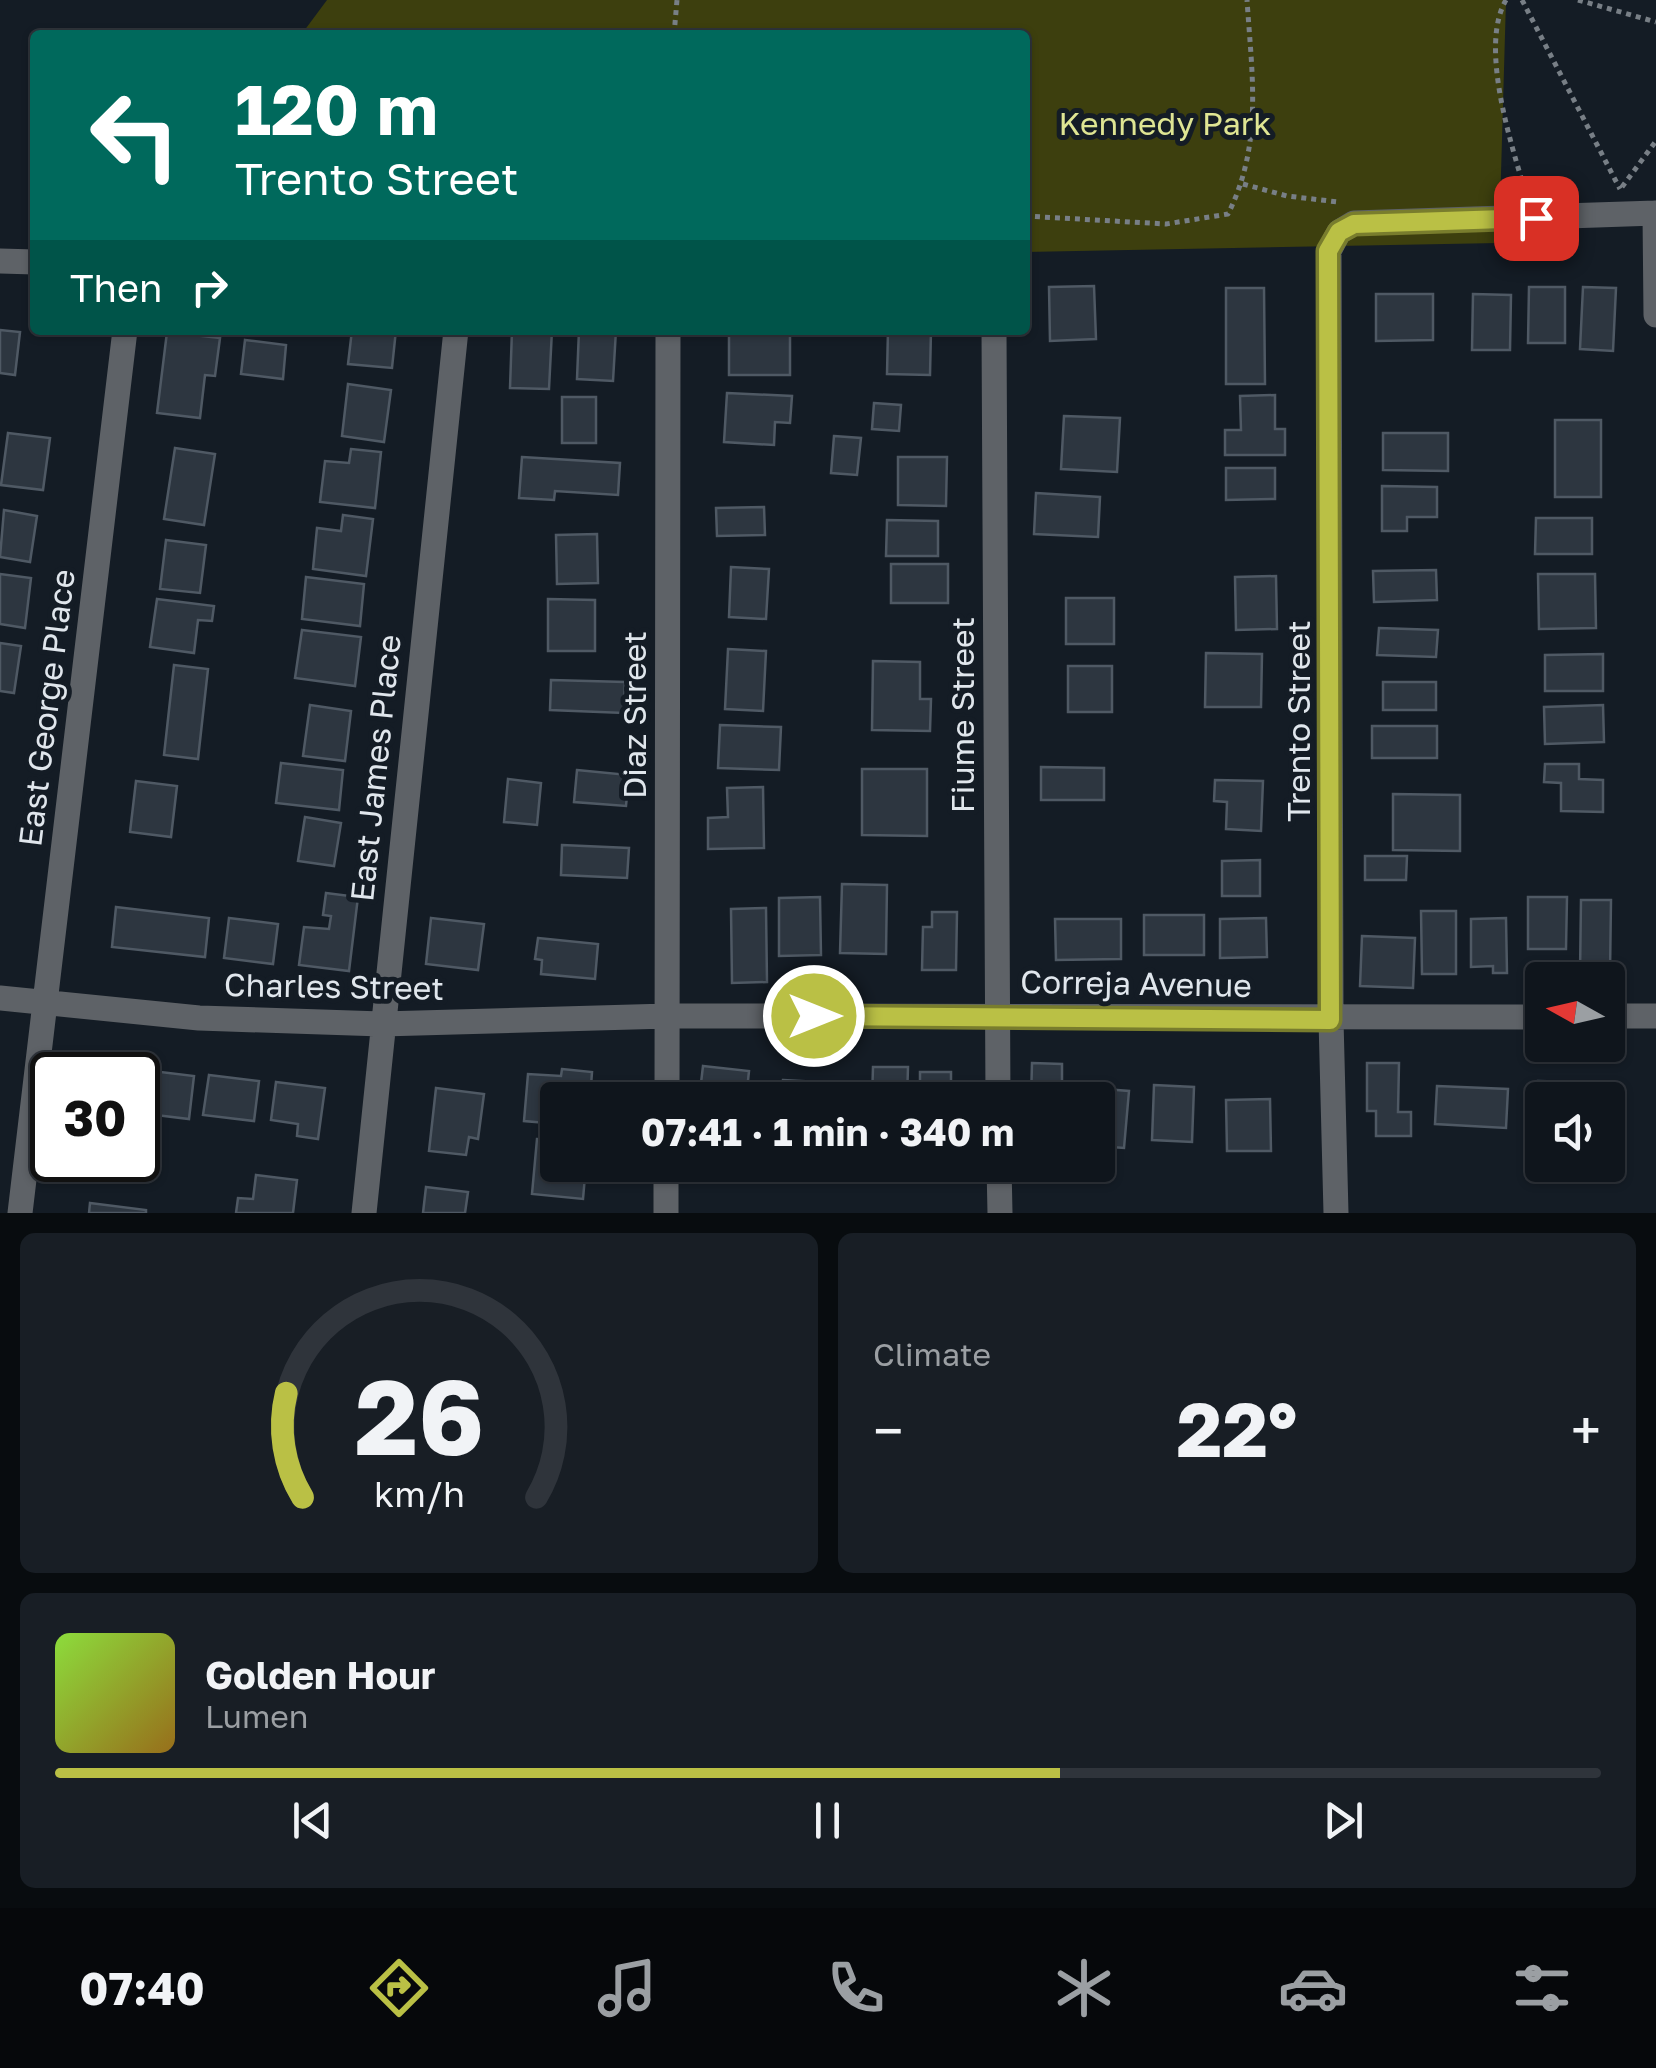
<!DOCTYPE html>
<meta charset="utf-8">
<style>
:root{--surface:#0f151c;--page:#181e25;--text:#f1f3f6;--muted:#9b9fa3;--line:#2f343b;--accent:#bac045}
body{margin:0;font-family:"Golos Text",sans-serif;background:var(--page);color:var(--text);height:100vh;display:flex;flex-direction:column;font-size:38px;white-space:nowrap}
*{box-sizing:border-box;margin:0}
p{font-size:32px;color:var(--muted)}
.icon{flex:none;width:55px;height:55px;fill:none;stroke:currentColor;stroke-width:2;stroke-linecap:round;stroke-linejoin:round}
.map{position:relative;height:1213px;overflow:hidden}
.side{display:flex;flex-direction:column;gap:20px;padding:20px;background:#080c0f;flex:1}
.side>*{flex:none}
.guide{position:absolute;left:30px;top:30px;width:1000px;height:305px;border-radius:10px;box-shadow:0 2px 8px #0004,0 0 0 2px var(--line);background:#00695c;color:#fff;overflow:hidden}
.needle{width:65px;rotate:278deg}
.buttons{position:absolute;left:1525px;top:962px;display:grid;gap:20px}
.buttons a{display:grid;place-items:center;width:100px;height:100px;border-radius:10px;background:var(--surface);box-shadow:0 2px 8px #0004,0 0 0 2px var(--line);font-size:50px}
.speed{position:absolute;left:30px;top:1052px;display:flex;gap:20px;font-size:50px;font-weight:700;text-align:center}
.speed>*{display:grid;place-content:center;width:130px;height:130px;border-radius:50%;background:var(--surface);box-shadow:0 2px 8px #0004,0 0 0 2px var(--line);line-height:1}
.speed .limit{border:5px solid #111;border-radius:15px;background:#fff;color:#111}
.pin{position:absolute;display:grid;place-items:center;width:85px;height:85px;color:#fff;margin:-42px;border-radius:20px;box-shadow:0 5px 15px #0006}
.me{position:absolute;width:110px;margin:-55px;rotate:90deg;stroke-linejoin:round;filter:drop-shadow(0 0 8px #0008)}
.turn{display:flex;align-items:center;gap:35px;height:210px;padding:0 40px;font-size:45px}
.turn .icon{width:130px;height:130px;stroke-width:2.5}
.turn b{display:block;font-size:70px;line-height:85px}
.then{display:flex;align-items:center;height:95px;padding:0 40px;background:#0003;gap:20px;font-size:38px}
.big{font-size:75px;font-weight:700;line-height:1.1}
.side .tile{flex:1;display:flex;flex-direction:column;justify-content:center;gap:15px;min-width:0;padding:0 35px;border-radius:15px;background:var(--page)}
.side .dial{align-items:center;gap:0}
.dial svg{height:260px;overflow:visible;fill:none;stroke:var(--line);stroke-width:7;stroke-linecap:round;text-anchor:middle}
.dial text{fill:var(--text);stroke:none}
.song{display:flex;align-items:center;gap:30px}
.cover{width:120px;height:120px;border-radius:15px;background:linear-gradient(135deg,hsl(90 70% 55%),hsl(40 70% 35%))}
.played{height:10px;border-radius:5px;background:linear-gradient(90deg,var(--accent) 65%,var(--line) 65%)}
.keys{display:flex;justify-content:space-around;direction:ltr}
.heat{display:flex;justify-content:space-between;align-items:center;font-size:55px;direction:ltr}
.side .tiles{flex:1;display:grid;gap:20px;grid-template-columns:1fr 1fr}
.tile:last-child{grid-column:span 2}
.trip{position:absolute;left:540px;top:1082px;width:575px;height:100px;border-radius:10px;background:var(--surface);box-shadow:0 2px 8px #0004,0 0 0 2px var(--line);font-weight:700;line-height:100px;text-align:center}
.tab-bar{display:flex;height:160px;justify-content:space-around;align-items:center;background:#06080b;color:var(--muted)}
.tab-bar .icon{width:70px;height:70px}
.tab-bar .on{color:var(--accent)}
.tab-bar b{font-size:45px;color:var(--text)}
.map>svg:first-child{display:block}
.green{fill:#3d3f0e}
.building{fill:#2d3640;stroke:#4f5964;stroke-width:2.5}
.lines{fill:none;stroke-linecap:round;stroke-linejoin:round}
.path{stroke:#787f86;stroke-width:5;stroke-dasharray:5 5;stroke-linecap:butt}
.street{stroke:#5e6267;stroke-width:25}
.route-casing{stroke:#797d2d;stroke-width:25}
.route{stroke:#bac045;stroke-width:18}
.labels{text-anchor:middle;stroke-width:10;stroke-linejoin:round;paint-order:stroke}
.park-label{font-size:32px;fill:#dfe593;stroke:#141c25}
.street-label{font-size:32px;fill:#e0e6ec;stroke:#141c25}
</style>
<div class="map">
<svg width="1656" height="1213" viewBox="0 0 1656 1213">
<rect width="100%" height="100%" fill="#141c25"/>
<path class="green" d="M327,0h1179l-7,243 -474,9v-217h-724z"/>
<path class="building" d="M1094,286l2,53 -46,2 -1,-54z
M1529,287h36v56h-37z
M1583,287l33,1 -3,63 -33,-2z
M1226,288h38l1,96h-39z
M1376,294h57v46l-57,1z
M1473,294l38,1 -1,55h-38z
M0,330l20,2 -5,43 -15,-2z
M352,330h44l-4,38 -44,-4z
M512,330h40l-3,59 -39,-1z
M579,330h37l-3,51 -36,-2z
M729,330h61v45h-61z
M888,330h43l-1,45 -43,-1z
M167,332l53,6 -5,38 -10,-1 -5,43 -43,-5z
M245,340l41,5 -3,34 -42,-5z
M348,384l43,6 -7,52 -42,-6z
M727,393l65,3 -2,27 -15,-1 -1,23 -50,-3z
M1275,395v34h10v26h-60v-25h16l-1,-34z
M562,397h34v46h-34z
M874,403l27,2 -2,26 -27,-2z
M1064,416l56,2 -3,54 -56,-3z
M1555,420h46v77h-46z
M8,433l42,5 -7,52 -42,-5z
M1383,433h65v38l-65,-1z
M834,436l27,2 -4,37 -26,-2z
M175,448l40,6 -11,71 -40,-6z
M351,449l30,3 -6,56 -55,-6 5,-41 24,2z
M522,457l98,6 -2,32 -63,-4 -1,9 -35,-2z
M898,457h49l-1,49 -48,-1z
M1226,468h49v31l-49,1z
M1382,486l55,1v30h-30v14h-25z
M1036,493l64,4 -2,40 -64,-3z
M764,507l1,28 -48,1 -1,-28z
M4,510l33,6 -7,46 -30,-5z
M343,515l30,4 -7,57 -53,-7 4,-41 24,3z
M1536,518h56v36h-57z
M887,520l51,1v35h-52z
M597,534l1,49 -41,1 -1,-49z
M166,540l40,5 -6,48 -40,-4z
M891,564h57v39h-57z
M731,567l38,2 -3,50 -37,-2z
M1436,570l1,30 -63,2 -1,-31z
M0,574l31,4 -6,50 -25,-4z
M1538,574h57l1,54 -57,1z
M1276,576l1,53 -41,1 -1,-53z
M306,577l58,7 -4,42 -58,-7z
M1066,598h48v46h-48z
M157,599l57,7 -2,15 -14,-1 -4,33 -44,-6z
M548,599l47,1v51h-47z
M1379,628l59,2 -2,27 -59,-2z
M302,630l59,7 -6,49 -60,-8z
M0,643l21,3 -7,47 -14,-2z
M728,649l38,2 -3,60 -38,-2z
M1206,653l56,1 -1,53h-56z
M1603,654v37h-58v-36z
M873,661l47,1v37h11l-1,32 -58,-1z
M174,665l34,4 -10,90 -34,-4z
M1068,666h44v46h-44z
M551,680l74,2 -1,31 -74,-3z
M1383,682h53v28h-53z
M310,705l41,6 -6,50 -42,-5z
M1603,705l1,37 -59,2 -1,-37z
M720,725l61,2 -2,43 -61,-2z
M1372,726h65v32h-65z
M281,763l62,7 -4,40 -63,-7z
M1545,764h34v15l24,1v32l-42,-1v-28l-17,-1z
M1041,767l63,1v32h-63z
M862,769h65v67l-65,-1z
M577,770l52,5 -3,31 -52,-4z
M508,779l33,4 -4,42 -33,-3z
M1215,780l48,1 -2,50 -35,-2 1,-27 -13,-1z
M136,781l41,5 -6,51 -41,-5z
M763,787l1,61 -56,1v-31l20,-1 -1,-29z
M1393,794l67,1v56l-67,-1z
M305,817l36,6 -7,43 -36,-5z
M562,845l67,3 -2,30 -66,-3z
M1365,856h42l-1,24h-41z
M1260,860v36h-38v-35z
M842,884l45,1 -1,69 -46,-1z
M326,893l32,4 -9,74 -50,-6 5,-38 25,2 2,-13 -8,-1z
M820,897l1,58 -42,1v-58z
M1528,897h39l-1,52h-38z
M1581,900h30l-1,74h-30z
M116,907l93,11 -4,39 -93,-10z
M766,908l1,74 -35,1 -1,-74z
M1421,911h35v63h-34z
M932,912h25l-1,58h-34l1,-43h9z
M1144,915h60v40h-60z
M229,918l49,6 -5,40 -49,-6z
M431,918l53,6 -6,46 -52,-6z
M1266,918l1,39 -47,1v-39z
M1506,918l1,55h-14v-7l-22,1v-48z
M1055,919h66v40l-65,1z
M1362,936l53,2 -2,50 -53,-2z
M538,938l60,6 -3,35 -54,-5 1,-14 -7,-1z
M84,1062l50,6 -1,7h-51z
M1032,1063l30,1v20h12l-1,16h-42z
M1367,1063h32l-1,49h13v24h-35v-25h-9z
M703,1066l46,5 -3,29h-47z
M873,1067h35l-1,33h-35z
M562,1069l30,3 -2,28h-32v24l-34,-3 4,-47 33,2z
M144,1070l50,6 -5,43 -50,-6z
M920,1072h31v28h-31z
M209,1075l50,6 -5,40 -51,-6z
M783,1080l35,2 -1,18h-36z
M1538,1081l35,1 -1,18h-30v25h-6z
M276,1082l49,6 -7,51 -21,-3 1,-12 -27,-4z
M1154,1085l40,2 -2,55 -40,-2z
M1581,1085l39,3 -4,70 -8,-1v-57h-28z
M1437,1086l71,3 -2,39 -71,-4z
M436,1088l48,6 -6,45 -9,-2 -3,18 -37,-4z
M1091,1088l38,3 -5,57 -26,-2v-46h-8z
M1270,1099l1,52h-44l-1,-51z
M537,1139l21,2v24h28l-3,34 -51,-5z
M256,1175l41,5 -4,33h-57l2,-15 15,1z
M426,1187l42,5 -3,21h-42z
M90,1203l56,7v3h-57z"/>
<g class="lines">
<path class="path" d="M1506,0c-27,46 5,143 19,191
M1522,0l98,189
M1578,0l78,22
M674,35l3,-35
M1243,184l44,12 51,6
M1622,187l34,-46
M1025,216l141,8 62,-10c35,-70 24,-138 19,-214"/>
<path class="street" d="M1655,213l1,102
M0,261l35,1
M994,330l4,770
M0,998l199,20 183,6 286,-8 874,1
M1608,1016h48
M667,1100l1,-770
M999,1165l1,48
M20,1213l105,-883
M364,1213l92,-883
M666,1213v-48
M1336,1213l-5,-193 -2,-769 10,-19 15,-9 302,-10"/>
</g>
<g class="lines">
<g class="route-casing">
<path id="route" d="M814,1016l516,4 -2,-769 11,-19 15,-8 182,-6"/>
</g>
<use href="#route" class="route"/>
</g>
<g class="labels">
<g class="park-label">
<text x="1165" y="135">Kennedy Park</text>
</g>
<g class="street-label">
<text transform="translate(47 708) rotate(-83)" y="11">East George Place</text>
<text transform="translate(635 715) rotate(-90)" y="11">Diaz Street</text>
<text transform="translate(963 715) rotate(-90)" y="11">Fiume Street</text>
<text transform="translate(1299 721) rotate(-90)" y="11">Trento Street</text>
<text transform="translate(376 768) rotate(-84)" y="11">East James Place</text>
<text transform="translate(1136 984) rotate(1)" y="11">Correja Avenue</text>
<text transform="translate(334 987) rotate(1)" y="11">Charles Street</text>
</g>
</g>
</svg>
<div class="buttons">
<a><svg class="needle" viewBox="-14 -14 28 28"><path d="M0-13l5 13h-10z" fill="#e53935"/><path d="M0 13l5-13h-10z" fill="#9b9fa3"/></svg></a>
<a><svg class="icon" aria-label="sound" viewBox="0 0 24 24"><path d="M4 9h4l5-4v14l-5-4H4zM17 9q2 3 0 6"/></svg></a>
</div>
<div class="speed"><div class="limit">30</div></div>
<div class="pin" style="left:1536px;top:218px;background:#d93025"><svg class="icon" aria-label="arrive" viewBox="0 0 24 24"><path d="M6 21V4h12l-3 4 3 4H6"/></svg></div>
<svg class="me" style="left:814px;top:1016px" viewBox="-20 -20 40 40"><circle r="17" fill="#bac045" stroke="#fff" stroke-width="3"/><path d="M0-11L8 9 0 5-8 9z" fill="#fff"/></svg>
<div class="trip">07:41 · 1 min · 340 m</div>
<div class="guide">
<div class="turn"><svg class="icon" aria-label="left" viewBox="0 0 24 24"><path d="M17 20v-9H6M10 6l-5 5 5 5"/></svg><div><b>120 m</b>Trento Street</div></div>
<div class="then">Then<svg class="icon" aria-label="right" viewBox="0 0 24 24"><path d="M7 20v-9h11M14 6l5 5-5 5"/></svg></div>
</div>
</div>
<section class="side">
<div class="tiles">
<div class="tile dial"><svg viewBox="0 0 100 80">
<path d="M14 69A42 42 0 1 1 86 69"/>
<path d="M14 69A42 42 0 0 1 9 37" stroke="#bac045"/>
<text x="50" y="56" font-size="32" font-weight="700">26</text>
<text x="50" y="72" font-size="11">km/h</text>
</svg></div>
<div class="tile"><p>Climate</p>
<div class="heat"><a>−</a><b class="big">22°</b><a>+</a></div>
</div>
<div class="tile">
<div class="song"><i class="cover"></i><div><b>Golden Hour</b><p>Lumen</p></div></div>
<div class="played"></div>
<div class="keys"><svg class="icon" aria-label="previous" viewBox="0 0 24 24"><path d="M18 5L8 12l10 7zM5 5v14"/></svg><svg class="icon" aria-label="pause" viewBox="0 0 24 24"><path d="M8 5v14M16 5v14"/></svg><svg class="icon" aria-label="next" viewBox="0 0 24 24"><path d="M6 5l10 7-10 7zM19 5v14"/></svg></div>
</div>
</div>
</section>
<nav class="tab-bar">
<b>07:40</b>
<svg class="icon on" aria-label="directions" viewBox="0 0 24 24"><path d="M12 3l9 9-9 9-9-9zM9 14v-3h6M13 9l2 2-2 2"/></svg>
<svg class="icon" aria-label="music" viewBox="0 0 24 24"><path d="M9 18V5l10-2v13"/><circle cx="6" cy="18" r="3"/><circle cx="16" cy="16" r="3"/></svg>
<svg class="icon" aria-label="phone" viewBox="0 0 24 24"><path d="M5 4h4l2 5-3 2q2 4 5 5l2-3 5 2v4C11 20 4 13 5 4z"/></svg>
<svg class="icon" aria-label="climate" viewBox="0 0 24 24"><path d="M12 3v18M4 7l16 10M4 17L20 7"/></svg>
<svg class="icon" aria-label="car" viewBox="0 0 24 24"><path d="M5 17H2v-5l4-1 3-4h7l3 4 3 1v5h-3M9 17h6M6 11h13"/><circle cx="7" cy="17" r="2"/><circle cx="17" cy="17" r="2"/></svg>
<svg class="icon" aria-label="filters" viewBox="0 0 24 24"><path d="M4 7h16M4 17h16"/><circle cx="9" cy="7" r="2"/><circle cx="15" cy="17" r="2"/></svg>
</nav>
